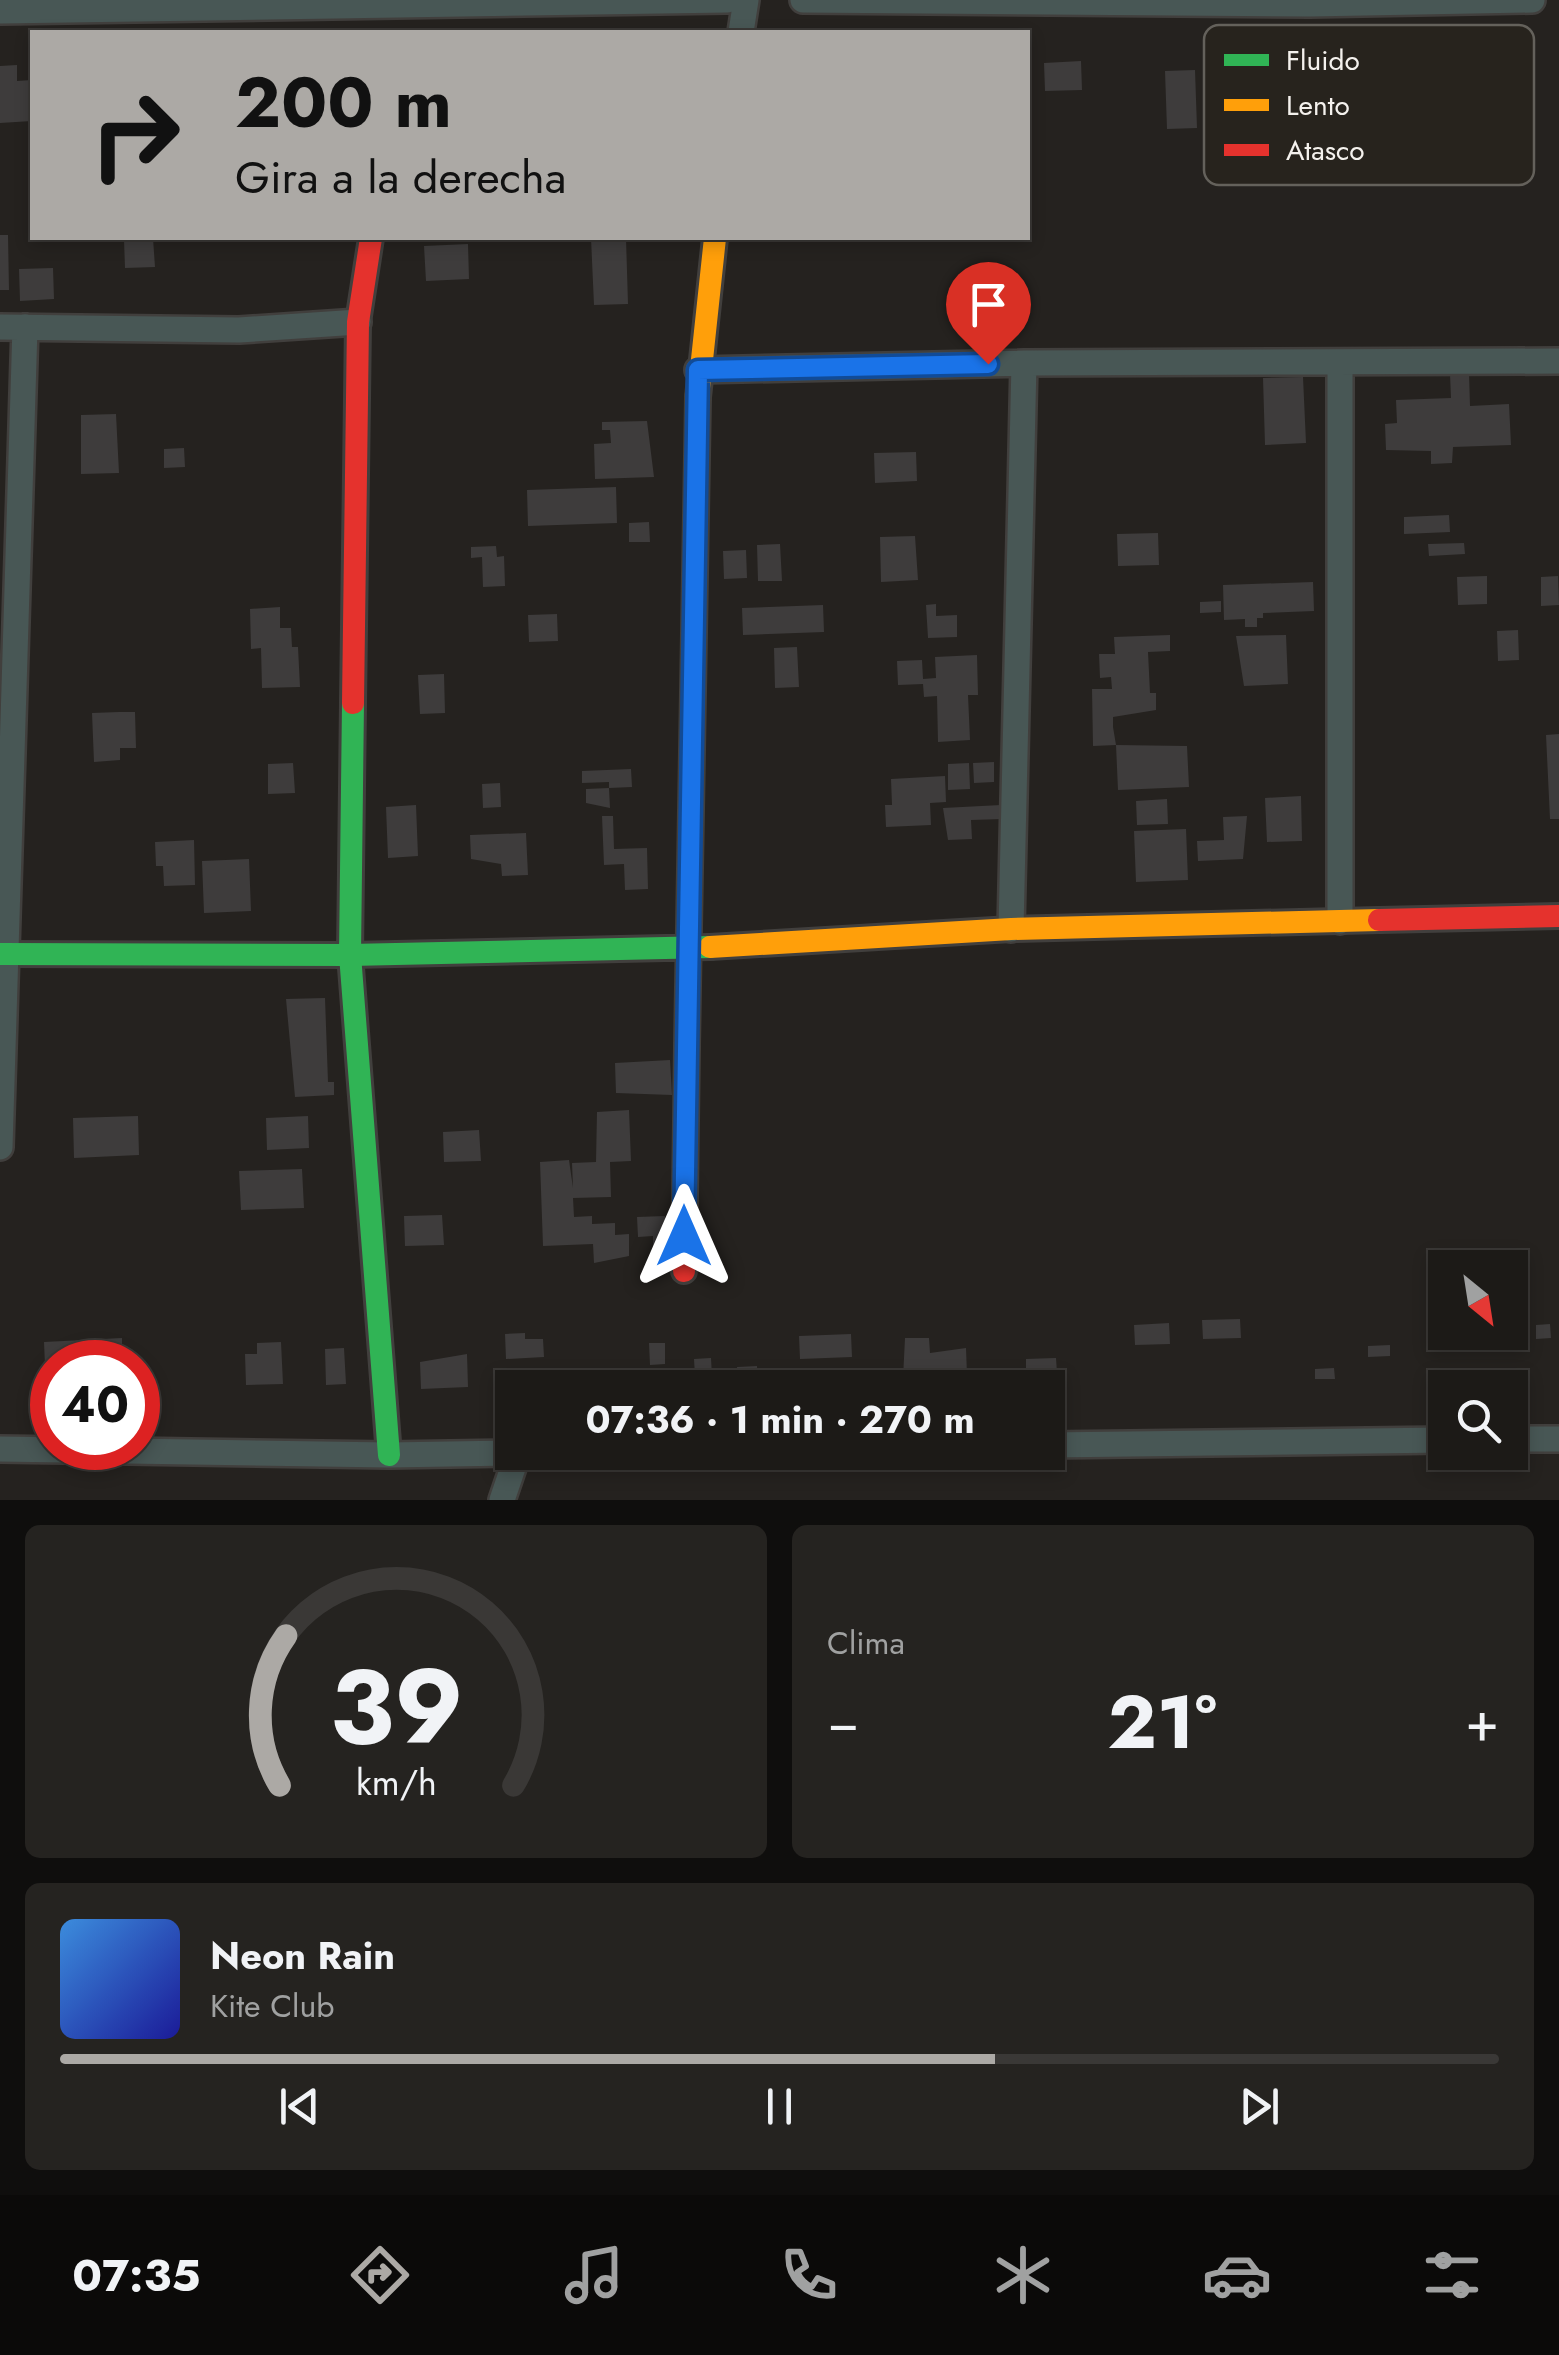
<!DOCTYPE html>
<html lang="es">
<meta charset="utf-8">
<style>
:root{--surface:#1c1a17;--page:#252320;--text:#f1f3f6;--muted:#a0a1a1;--line:#3a3836;--accent:#aca9a5}
body{margin:0;font-family:Jost,sans-serif;background:var(--page);color:var(--text);height:100vh;display:flex;flex-direction:column;font-size:38px;white-space:nowrap}
*{box-sizing:border-box;margin:0}
p{font-size:32px;color:var(--muted)}
.icon{flex:none;width:55px;height:55px;fill:none;stroke:currentColor;stroke-width:2;stroke-linecap:round;stroke-linejoin:round}
.map{position:relative;height:1500px;overflow:hidden}
.sheet{display:flex;flex-direction:column;gap:25px;padding:25px;background:#0f0e0d;flex:1}
.sheet>*{flex:none}
.guide{position:absolute;left:30px;top:30px;width:1000px;height:210px;border-radius:0px;box-shadow:0 5px 15px #0003,0 0 0 2px var(--line);background:#aca9a5;color:#111;overflow:hidden}
.needle{width:65px;rotate:150deg}
.controls{position:absolute;left:1428px;top:1250px;display:grid;gap:20px}
.controls a{display:grid;place-items:center;width:100px;height:100px;border-radius:0px;background:var(--surface);box-shadow:0 5px 15px #0003,0 0 0 2px var(--line);font-size:50px}
.speed{position:absolute;left:30px;top:1340px;display:flex;gap:20px;font-size:50px;font-weight:700;text-align:center}
.speed>*{display:grid;place-content:center;width:130px;height:130px;border-radius:50%;background:var(--surface);box-shadow:0 5px 15px #0003,0 0 0 2px var(--line);line-height:1}
.speed .limit{border:15px solid #d22;background:#fff;color:#111}
.pin{position:absolute;display:grid;place-items:center;width:85px;height:85px;color:#fff;margin:-102px -42px;border-radius:50% 50% 50% 0;rotate:-45deg;box-shadow:0 0 10px #0007}
.pin .icon{rotate:45deg}
.me{position:absolute;width:110px;margin:-55px;rotate:0deg;stroke-linejoin:round;filter:drop-shadow(0 0 8px #0008)}
.turn{display:flex;align-items:center;gap:35px;height:210px;padding:0 40px;font-size:45px}
.turn .icon{width:130px;height:130px;stroke-width:2.5}
.turn b{display:block;font-size:70px;line-height:85px}
.big{font-size:75px;font-weight:700;line-height:1.1}
.sheet .widget{flex:1;display:flex;flex-direction:column;justify-content:center;gap:15px;min-width:0;padding:0 35px;border-radius:15px;background:var(--page)}
.sheet .dial{align-items:center;gap:0}
.dial svg{height:260px;overflow:visible;fill:none;stroke:var(--line);stroke-width:7;stroke-linecap:round;text-anchor:middle}
.dial text{fill:var(--text);stroke:none}
.song{display:flex;align-items:center;gap:30px}
.cover{width:120px;height:120px;border-radius:15px;background:linear-gradient(135deg,hsl(210 70% 55%),hsl(240 70% 35%))}
.played{height:10px;border-radius:5px;background:linear-gradient(90deg,var(--accent) 65%,var(--line) 65%)}
.keys{display:flex;justify-content:space-around;direction:ltr}
.heat{display:flex;justify-content:space-between;align-items:center;font-size:55px;direction:ltr}
.sheet .tiles{flex:1;display:grid;gap:25px;grid-template-columns:1fr 1fr}
.widget:last-child{grid-column:span 2}
.trip{position:absolute;left:495px;top:1370px;width:570px;height:100px;border-radius:0px;background:var(--surface);box-shadow:0 5px 15px #0003,0 0 0 2px var(--line);font-weight:700;line-height:100px;text-align:center}
.tabs{display:flex;height:160px;justify-content:space-around;align-items:center;background:#0b0a09;color:var(--muted)}
.tabs .icon{width:70px;height:70px}
.tabs .current{color:var(--accent)}
.tabs b{font-size:45px;color:var(--text)}
.map>svg:first-child{display:block}
.building{fill:#3e3c3c}
.lines{fill:none;stroke-linecap:round;stroke-linejoin:round}
.street-casing{stroke:#413f3d;stroke-width:30}
.fast-casing{stroke:#413f3d;stroke-width:28}
.slow-casing{stroke:#413f3d;stroke-width:28}
.jam-casing{stroke:#413f3d;stroke-width:28}
.street{stroke:#485755;stroke-width:25}
.fast{stroke:#30b455;stroke-width:22}
.slow{stroke:#ff9f0a;stroke-width:22}
.jam{stroke:#e5322d;stroke-width:22}
.route-casing{stroke:#114b97;stroke-width:25}
.route{stroke:#1a73e8;stroke-width:18}
.key{fill:#27231d;stroke:#64615b;stroke-width:2.5}
.key-label{font-size:28px;fill:#f4f1ed}
</style>
<div class="map">
<svg width="1559" height="1500" viewBox="0 0 1559 1500">
<rect width="100%" height="100%" fill="#25221f"/>
<path class="building" d="M1081,61l1,29 -37,1 -1,-28z
M17,65v16l15,-1v41l-32,2v-57z
M1195,70l2,58 -30,1 -2,-58z
M0,235h8l1,55h-9z
M153,238l2,29 -30,1 -1,-28z
M591,238h35l2,66 -34,1z
M468,244l1,35 -43,2 -2,-35z
M53,268l1,31 -34,2 -1,-32z
M1469,373l1,33 39,-2 2,41 -58,2 -1,16 -21,1v-13l-45,-1 -1,-26 12,-1 -1,-23 55,-2 -1,-24z
M1303,377l3,66 -41,2 -2,-67z
M116,414l3,59 -38,1v-59z
M647,421l7,56 -59,2 -1,-35 17,-1 -1,-13h-8v-8z
M184,448l1,19 -21,1v-19z
M916,452l1,29 -42,2 -1,-30z
M616,487l1,36 -89,3 -1,-36z
M1449,515l1,17 -46,2v-17z
M649,522l1,20h-21v-19z
M1158,533l1,32 -41,1 -1,-32z
M915,536l3,44 -37,2 -1,-45z
M1464,543l1,11 -36,2 -1,-12z
M780,544l2,37h-24l-1,-36z
M496,546l1,11 7,-1 1,30 -22,1 -1,-30 -11,1v-11z
M746,550l1,28 -23,1 -1,-28z
M1487,576v28l-29,1 -1,-28z
M1558,576l1,29 -18,1v-29z
M1313,582l1,29 -51,2v5h-6v9h-12v-8l-21,1 -1,-35z
M1221,601v11l-21,1v-11z
M936,604v12l21,-1v22l-29,1 -2,-33z
M823,605l1,27 -81,3 -1,-27z
M280,607v21h11l1,19h6l2,40 -38,1 -1,-40 -10,1 -1,-40z
M557,614l1,27 -29,1 -1,-27z
M1518,630l1,30 -21,1 -1,-30z
M1170,635v16l-22,1 2,41h6v17l-43,7v10l3,18 71,1 2,41 -71,3 -2,-45 -23,1 -1,-57h20l-1,-12 -11,1 -1,-24h16l-1,-17z
M1286,635l2,49 -44,2 -8,-50z
M797,647l2,40 -24,1 -1,-40z
M977,655l1,40h-10l2,45 -32,2 -1,-46 -13,1 -1,-13 -25,1 -1,-24 25,-1 1,19 13,-1 -1,-21z
M444,674l1,39 -25,1 -2,-39z
M119,712h16l1,36h-16v12l-26,2 -2,-49z
M1559,734v85h-9l-4,-84z
M994,762v20l-20,1 -1,-20z
M293,763l2,30 -27,1v-30z
M969,763l1,26 -22,1v-26z
M631,769l1,18 -23,1 1,20 -24,-5v-14l23,-1v-6l-27,1v-12z
M945,776l1,26 -16,1 1,22 -45,2 -1,-22h7l-1,-26z
M500,783l1,24 -18,1 -1,-24z
M1301,796l1,45 -35,1 -2,-44z
M1167,799l1,25 -31,1 -1,-24z
M416,805l2,51 -30,2 -2,-51z
M1001,805l1,14 -31,1 1,19 -24,1 -5,-32z
M602,816h11l1,33 33,-1 1,41 -23,1 -1,-26 -20,1z
M1247,816l-4,43 -45,2 -1,-20 27,-1 -1,-23z
M1186,829l2,51 -52,2 -2,-51z
M526,833l2,42 -26,1 -1,-12 -30,-5 -1,-24z
M194,840l1,45 -31,1 -1,-20h-7l-1,-24z
M249,859l2,52 -47,2 -2,-52z
M325,998l3,84h6v13l-39,2 -9,-98z
M670,1060l2,35 -56,-2 -1,-30z
M629,1110l2,51 -21,1 1,35 -38,1 1,19 18,-1v8l23,-1v12l14,-1v22l-35,7 -1,-19 -50,2 -3,-84 29,-2 4,28 -1,-25 24,-1 1,-50z
M138,1116l1,39 -65,3 -1,-40z
M308,1116l1,32 -42,2 -1,-32z
M479,1130l2,31 -37,1 -1,-30z
M302,1169l2,39 -63,2 -2,-39z
M442,1215l2,30 -39,1 -1,-30z
M665,1216l1,20 14,-1 1,20 -28,1v-20l-15,1 -1,-20z
M1240,1319l1,19 -38,1 -1,-19z
M1169,1323l1,21 -35,1 -1,-20z
M1550,1324l1,14 -15,1v-14z
M525,1333v6h18l1,18 -38,2 -1,-25z
M851,1334l1,23 -52,2 -1,-23z
M122,1338v24l-77,4 -1,-24z
M905,1338h24l1,15 36,-5 1,27 -64,3z
M281,1342l2,42 -37,1 -1,-31h12v-11z
M649,1343h16v21l-15,1z
M1390,1345v11l-22,1v-11z
M344,1348l2,36 -20,1 -1,-36z
M467,1354l1,33 -47,2 -1,-27z
M711,1358l1,18h-17l-1,-17z
M1056,1358l1,15 -31,1v-15z
M757,1366l1,20h-20l-1,-19z
M1334,1368l1,11h-20v-10z"/>
<g class="lines">
<g class="street-casing">
<path id="street" d="M803,0l507,4 222,-4
M0,11l727,-11
M741,32l5,-32
M0,327l239,3 119,-8
M1340,362v559
M698,370l326,-7 535,-2
M1011,929l13,-566
M0,1147l25,-820
M1510,1439h49
M1048,1445l397,-5
M0,1449l389,6 174,-3
M502,1500l16,-47"/>
</g>
<g class="fast-casing">
<path id="fast" d="M353,703l-3,252 39,500
M0,954l350,1 360,-8
M687,1046l11,-649"/>
</g>
<g class="slow-casing">
<path id="slow" d="M698,397l17,-159
M710,947l301,-18 368,-9"/>
</g>
<g class="jam-casing">
<path id="jam" d="M353,703l5,-381 13,-84
M1379,920l180,-4
M684,1271l3,-225"/>
</g>
<use href="#street" class="street"/>
<use href="#fast" class="fast"/>
<use href="#slow" class="slow"/>
<use href="#jam" class="jam"/>
</g>
<g class="lines">
<g class="route-casing">
<path id="route" d="M684,1236l14,-866 290,-6"/>
</g>
<use href="#route" class="route"/>
</g>
<rect x="1204" y="25" width="330" height="160" rx="15" class="key"/>
<rect x="1224" y="54" width="45" height="12" fill="#30b455"/>
<rect x="1224" y="99" width="45" height="12" fill="#ff9f0a"/>
<rect x="1224" y="144" width="45" height="12" fill="#e5322d"/>
<g class="key-label">
<text x="1286" y="70">Fluido</text>
<text x="1286" y="115">Lento</text>
<text x="1286" y="160">Atasco</text>
</g>
</svg>
<div class="controls">
<a><svg class="needle" viewBox="-14 -14 28 28"><path d="M0-13l5 13h-10z" fill="#e53935"/><path d="M0 13l5-13h-10z" fill="#a0a1a1"/></svg></a>
<a><svg class="icon" aria-label="search" viewBox="0 0 24 24"><circle cx="10" cy="10" r="6"/><path d="M15 15l6 6"/></svg></a>
</div>
<div class="speed"><div class="limit">40</div></div>
<div class="pin" style="left:988px;top:364px;background:#d93025"><svg class="icon" aria-label="arrive" viewBox="0 0 24 24"><path d="M6 21V4h12l-3 4 3 4H6"/></svg></div>
<svg class="me" style="left:684px;top:1236px" viewBox="-20 -20 40 40"><path d="M0-17L14 15 0 8-14 15z" fill="#1a73e8" stroke="#fff" stroke-width="4"/></svg>
<div class="trip">07:36 · 1 min · 270 m</div>
<div class="guide">
<div class="turn"><svg class="icon" aria-label="right" viewBox="0 0 24 24"><path d="M7 20v-9h11M14 6l5 5-5 5"/></svg><div><b>200 m</b>Gira a la derecha</div></div>
</div>
</div>
<section class="sheet">
<div class="tiles">
<div class="widget dial"><svg viewBox="0 0 100 80">
<path d="M14 69A42 42 0 1 1 86 69"/>
<path d="M14 69A42 42 0 0 1 16 23" stroke="#aca9a5"/>
<text x="50" y="56" font-size="32" font-weight="700">39</text>
<text x="50" y="72" font-size="11">km/h</text>
</svg></div>
<div class="widget"><p>Clima</p>
<div class="heat"><a>−</a><b class="big">21°</b><a>+</a></div>
</div>
<div class="widget">
<div class="song"><i class="cover"></i><div><b>Neon Rain</b><p>Kite Club</p></div></div>
<div class="played"></div>
<div class="keys"><svg class="icon" aria-label="previous" viewBox="0 0 24 24"><path d="M18 5L8 12l10 7zM5 5v14"/></svg><svg class="icon" aria-label="pause" viewBox="0 0 24 24"><path d="M8 5v14M16 5v14"/></svg><svg class="icon" aria-label="next" viewBox="0 0 24 24"><path d="M6 5l10 7-10 7zM19 5v14"/></svg></div>
</div>
</div>
</section>
<nav class="tabs">
<b>07:35</b>
<svg class="icon current" aria-label="directions" viewBox="0 0 24 24"><path d="M12 3l9 9-9 9-9-9zM9 14v-3h6M13 9l2 2-2 2"/></svg>
<svg class="icon" aria-label="music" viewBox="0 0 24 24"><path d="M9 18V5l10-2v13"/><circle cx="6" cy="18" r="3"/><circle cx="16" cy="16" r="3"/></svg>
<svg class="icon" aria-label="phone" viewBox="0 0 24 24"><path d="M5 4h4l2 5-3 2q2 4 5 5l2-3 5 2v4C11 20 4 13 5 4z"/></svg>
<svg class="icon" aria-label="climate" viewBox="0 0 24 24"><path d="M12 3v18M4 7l16 10M4 17L20 7"/></svg>
<svg class="icon" aria-label="car" viewBox="0 0 24 24"><path d="M5 17H2v-5l4-1 3-4h7l3 4 3 1v5h-3M9 17h6M6 11h13"/><circle cx="7" cy="17" r="2"/><circle cx="17" cy="17" r="2"/></svg>
<svg class="icon" aria-label="filters" viewBox="0 0 24 24"><path d="M4 7h16M4 17h16"/><circle cx="9" cy="7" r="2"/><circle cx="15" cy="17" r="2"/></svg>
</nav>
